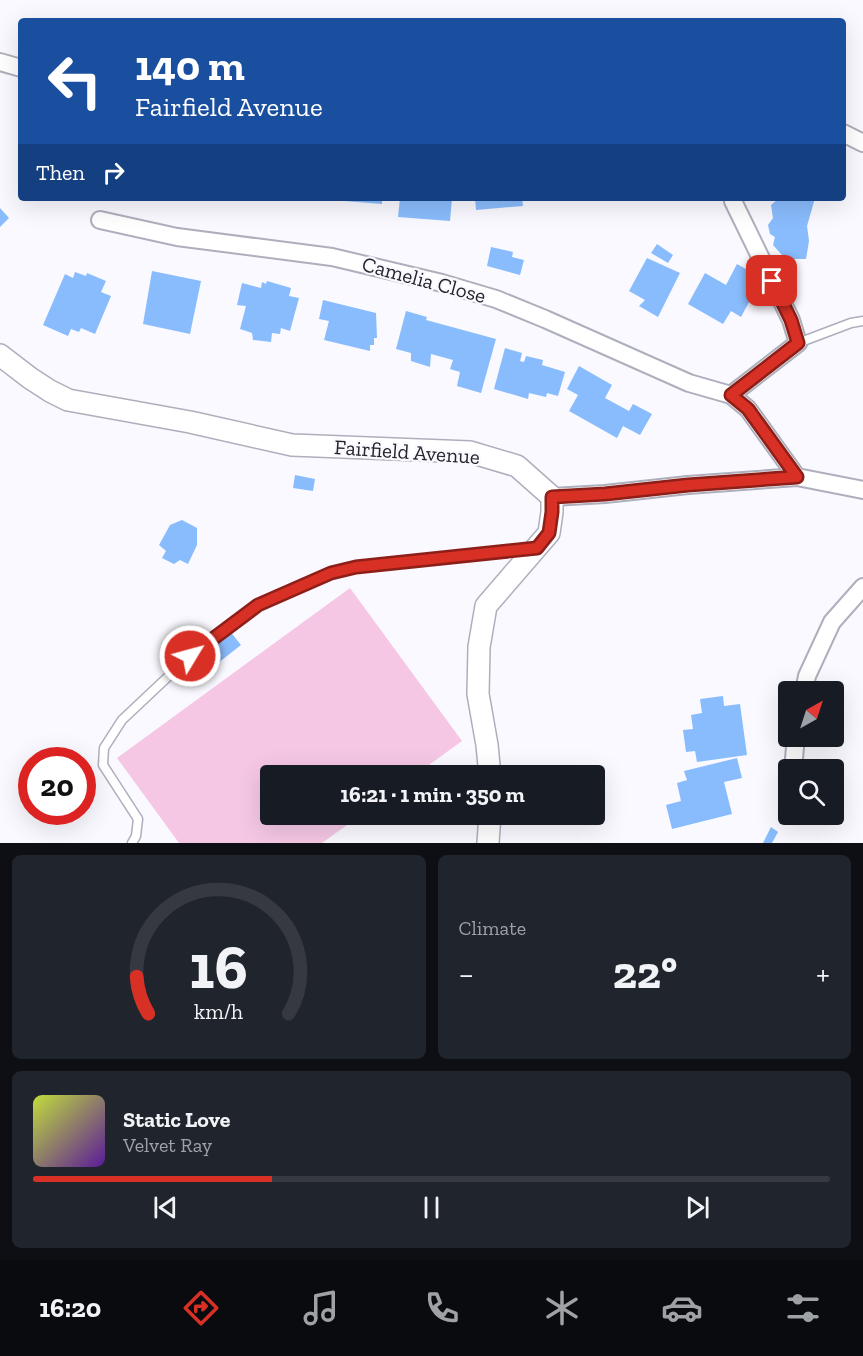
<!DOCTYPE html>
<meta charset="utf-8">
<style>
:root{--surface:#171b24;--page:#20242c;--text:#f1f3f6;--muted:#9ea1a6;--line:#363941;--accent:#d93025}
body{margin:0;font-family:"Zilla Slab",serif;background:var(--page);color:var(--text);height:100vh;display:flex;flex-direction:column;font-size:22px;white-space:nowrap}
*{box-sizing:border-box;margin:0}
p{font-size:20px;color:var(--muted)}
.icon{flex:none;width:33px;height:33px;fill:none;stroke:currentColor;stroke-width:2;stroke-linecap:round;stroke-linejoin:round}
.map{position:relative;height:843px;overflow:hidden}
.details{display:flex;flex-direction:column;gap:12px;padding:12px;background:#0d0f14;flex:1}
.details>*{flex:none}
.banner{position:absolute;left:18px;top:18px;width:828px;height:183px;border-radius:6px;box-shadow:0 6px 24px #0002;background:#1a4fa0;color:#fff;overflow:hidden}
.needle{width:39px;rotate:39deg}
.fabs{position:absolute;left:778px;top:681px;display:grid;gap:12px}
.fabs a{display:grid;place-items:center;width:66px;height:66px;border-radius:6px;background:var(--surface);box-shadow:0 6px 24px #0002;font-size:30px}
.speed{position:absolute;left:18px;top:747px;display:flex;gap:12px;font-size:30px;font-weight:700;text-align:center}
.speed>*{display:grid;place-content:center;width:78px;height:78px;border-radius:50%;background:var(--surface);box-shadow:0 6px 24px #0002;line-height:1}
.speed .limit{border:9px solid #d22;background:#fff;color:#111}
.pin{position:absolute;display:grid;place-items:center;width:51px;height:51px;color:#fff;margin:-26px;border-radius:12px;box-shadow:0 3px 9px #0006}
.me{position:absolute;width:66px;margin:-33px;rotate:53deg;stroke-linejoin:round;filter:drop-shadow(0 0 4px #0008)}
.turn{display:flex;align-items:center;gap:21px;height:126px;padding:0 18px;font-size:27px}
.turn .icon{width:78px;height:78px;stroke-width:2.5}
.turn b{display:block;font-size:42px;line-height:51px}
.then{display:flex;align-items:center;height:57px;padding:0 18px;background:#0003;gap:12px;font-size:22px}
.big{font-size:45px;font-weight:700;line-height:1.1}
.details .widget{flex:1;display:flex;flex-direction:column;justify-content:center;gap:9px;min-width:0;padding:0 21px;border-radius:9px;background:var(--page)}
.details .dial{align-items:center;gap:0}
.dial svg{height:156px;overflow:visible;fill:none;stroke:var(--line);stroke-width:7;stroke-linecap:round;text-anchor:middle}
.dial text{fill:var(--text);stroke:none}
.song{display:flex;align-items:center;gap:18px}
.cover{width:72px;height:72px;border-radius:9px;background:linear-gradient(135deg,hsl(70 70% 55%),hsl(270 70% 35%))}
.played{height:6px;border-radius:3px;background:linear-gradient(90deg,var(--accent) 30%,var(--line) 30%)}
.keys{display:flex;justify-content:space-around;direction:ltr}
.heat{display:flex;justify-content:space-between;align-items:center;font-size:33px;direction:ltr}
.details .tiles{flex:1;display:grid;gap:12px;grid-template-columns:1fr 1fr}
.widget:last-child{grid-column:span 2}
.trip{position:absolute;left:260px;top:765px;width:345px;height:60px;border-radius:6px;background:var(--surface);box-shadow:0 6px 24px #0002;font-weight:700;line-height:60px;text-align:center}
.menu{display:flex;height:96px;justify-content:space-around;align-items:center;background:#090b0e;color:var(--muted)}
.menu .icon{width:42px;height:42px}
.menu .selected{color:var(--accent)}
.menu b{font-size:27px;color:var(--text)}
.map>svg:first-child{display:block}
.green{fill:#f5c7e5}
.building{fill:#89bcfd}
.lines{fill:none;stroke-linecap:round;stroke-linejoin:round}
.service-casing{stroke:#aeafbd;stroke-width:11}
.minor-casing{stroke:#aeafbd;stroke-width:20}
.tertiary-casing{stroke:#aeafbd;stroke-width:24}
.service{stroke:#fff;stroke-width:8}
.minor{stroke:#fff;stroke-width:16}
.tertiary{stroke:#fff;stroke-width:21}
.route-casing{stroke:#8d1f18;stroke-width:15}
.route{stroke:#d93025;stroke-width:10}
.labels{text-anchor:middle;stroke-width:4.5;stroke-linejoin:round;paint-order:stroke}
.street-label{font-size:21px;fill:#25262b;stroke:#f9f9ff}
</style>
<div class="map">
<svg width="863" height="843" viewBox="0 0 863 843">
<rect width="100%" height="100%" fill="#f9f9ff"/>
<path class="green" d="M350,588l112,153 -47,34 -145,1v38l91,1 -39,28h-143l-62,-85z"/>
<path class="building" d="M344,198h38v6l-38,-3z
M400,198h52l-2,23 -52,-4z
M475,198h47l1,8 -47,4z
M779,198h36l-8,28 2,15 -3,18h-12l-12,-4 -9,-10 2,-8 -5,-3 -2,-9 5,-7 -2,-13z
M0,208l9,10 -9,9z
M657,244l16,11 -5,8 -17,-10z
M491,247l22,5 -1,5 12,3 -4,15 -33,-9z
M647,258l33,15 -22,44 -19,-11 6,-6 -16,-9z
M737,264l25,14 -21,39 -10,-6 -8,13 -35,-20 17,-31 21,12z
M152,271l49,10 -11,53 -47,-10z
M75,272l11,4 1,-3 19,8 -5,11 10,4 -16,38 -14,-6 -2,4 -8,-3 -3,7 -25,-11 22,-51 8,4z
M267,281l24,7 -2,8 10,2 -9,33 -9,-3 -1,6 -8,-1 -1,9 -18,-2 -1,-7 -12,-4 6,-23 -9,-1 5,-22 19,5 1,-6 4,2z
M323,300l53,13 1,25h-3v7h-4v6l-46,-11 5,-19 -10,-2z
M406,311l21,6 -1,3 70,19 -15,54 -24,-7 3,-14 -10,-3 3,-9 -22,-6 -1,13 -19,-6v-8l-15,-4z
M505,348l17,5 -2,8 4,1 2,-6 17,4 -1,5 23,7 -7,24 -11,-3 -1,4 -17,-4 -1,6 -34,-10z
M579,366l33,19 -7,13 24,13 4,-7 19,10 -12,21 -17,-9 -6,12 -48,-27 9,-16 -11,-6z
M295,475l20,4 -2,12 -20,-3z
M182,520l15,8v17l-9,19 -8,-4 -6,4 -12,-6 4,-7 -7,-6 11,-20z
M229,630l12,15 -28,22 -12,-15z
M723,696l1,10 16,-2 7,51 -50,7 -2,-11 -9,1 -3,-22 10,-1 -2,-14 11,-2 -2,-14z
M737,758l5,20 -18,4 8,32 -60,15 -6,-24 15,-4 -4,-18 10,-3 -3,-9z
M771,827l7,5 -6,11h-9z"/>
<g class="lines">
<g class="service-casing">
<path id="service" d="M798,343l53,-20 12,-2
M132,843l4,-7 2,-17 -35,-54 1,-17 18,-28 68,-64 68,-51 73,-33 25,-6 174,-17"/>
</g>
<g class="minor-casing">
<path id="minor" d="M0,62l21,6
M843,133l20,10
M100,220l77,17 155,20 110,26 54,16 49,20 144,64 42,12 17,14 49,68
M731,395l67,-52 -7,-23 -58,-119
M552,497l53,-3 83,-9 109,-8 66,13
M804,692l3,-16 25,-54 31,-35
M793,770l3,-34"/>
</g>
<g class="tertiary-casing">
<path id="tertiary" d="M0,355l30,23 20,13 18,9 122,22 102,23 178,7 47,14 35,31v15l-3,21 -63,73 -7,41 -1,47 9,51 3,31
M488,843l2,-29"/>
</g>
<use href="#service" class="service"/>
<use href="#minor" class="minor"/>
<use href="#tertiary" class="tertiary"/>
</g>
<g class="lines">
<g class="route-casing">
<path id="route" d="M190,656l68,-51 73,-32 25,-6 181,-19 12,-15 3,-21v-15l53,-3 83,-9 109,-8 -49,-68 -17,-14 67,-52 -7,-23 -19,-39"/>
</g>
<use href="#route" class="route"/>
</g>
<g class="labels">
<g class="street-label">
<text transform="translate(424 280) rotate(15)" y="7">Camelia Close</text>
<text transform="translate(407 452) rotate(4)" y="7">Fairfield Avenue</text>
</g>
</g>
</svg>
<div class="fabs">
<a><svg class="needle" viewBox="-14 -14 28 28"><path d="M0-13l5 13h-10z" fill="#e53935"/><path d="M0 13l5-13h-10z" fill="#9ea1a6"/></svg></a>
<a><svg class="icon" aria-label="search" viewBox="0 0 24 24"><circle cx="10" cy="10" r="6"/><path d="M15 15l6 6"/></svg></a>
</div>
<div class="speed"><div class="limit">20</div></div>
<div class="pin" style="left:772px;top:281px;background:#d93025"><svg class="icon" aria-label="arrive" viewBox="0 0 24 24"><path d="M6 21V4h12l-3 4 3 4H6"/></svg></div>
<svg class="me" style="left:190px;top:656px" viewBox="-20 -20 40 40"><circle r="17" fill="#d93025" stroke="#fff" stroke-width="3"/><path d="M0-11L8 9 0 5-8 9z" fill="#fff"/></svg>
<div class="trip">16:21 · 1 min · 350 m</div>
<div class="banner">
<div class="turn"><svg class="icon" aria-label="left" viewBox="0 0 24 24"><path d="M17 20v-9H6M10 6l-5 5 5 5"/></svg><div><b>140 m</b>Fairfield Avenue</div></div>
<div class="then">Then<svg class="icon" aria-label="right" viewBox="0 0 24 24"><path d="M7 20v-9h11M14 6l5 5-5 5"/></svg></div>
</div>
</div>
<section class="details">
<div class="tiles">
<div class="widget dial"><svg viewBox="0 0 100 80">
<path d="M14 69A42 42 0 1 1 86 69"/>
<path d="M14 69A42 42 0 0 1 8 50" stroke="#d93025"/>
<text x="50" y="56" font-size="32" font-weight="700">16</text>
<text x="50" y="72" font-size="11">km/h</text>
</svg></div>
<div class="widget"><p>Climate</p>
<div class="heat"><a>−</a><b class="big">22°</b><a>+</a></div>
</div>
<div class="widget">
<div class="song"><i class="cover"></i><div><b>Static Love</b><p>Velvet Ray</p></div></div>
<div class="played"></div>
<div class="keys"><svg class="icon" aria-label="previous" viewBox="0 0 24 24"><path d="M18 5L8 12l10 7zM5 5v14"/></svg><svg class="icon" aria-label="pause" viewBox="0 0 24 24"><path d="M8 5v14M16 5v14"/></svg><svg class="icon" aria-label="next" viewBox="0 0 24 24"><path d="M6 5l10 7-10 7zM19 5v14"/></svg></div>
</div>
</div>
</section>
<nav class="menu">
<b>16:20</b>
<svg class="icon selected" aria-label="directions" viewBox="0 0 24 24"><path d="M12 3l9 9-9 9-9-9zM9 14v-3h6M13 9l2 2-2 2"/></svg>
<svg class="icon" aria-label="music" viewBox="0 0 24 24"><path d="M9 18V5l10-2v13"/><circle cx="6" cy="18" r="3"/><circle cx="16" cy="16" r="3"/></svg>
<svg class="icon" aria-label="phone" viewBox="0 0 24 24"><path d="M5 4h4l2 5-3 2q2 4 5 5l2-3 5 2v4C11 20 4 13 5 4z"/></svg>
<svg class="icon" aria-label="climate" viewBox="0 0 24 24"><path d="M12 3v18M4 7l16 10M4 17L20 7"/></svg>
<svg class="icon" aria-label="car" viewBox="0 0 24 24"><path d="M5 17H2v-5l4-1 3-4h7l3 4 3 1v5h-3M9 17h6M6 11h13"/><circle cx="7" cy="17" r="2"/><circle cx="17" cy="17" r="2"/></svg>
<svg class="icon" aria-label="filters" viewBox="0 0 24 24"><path d="M4 7h16M4 17h16"/><circle cx="9" cy="7" r="2"/><circle cx="15" cy="17" r="2"/></svg>
</nav>
